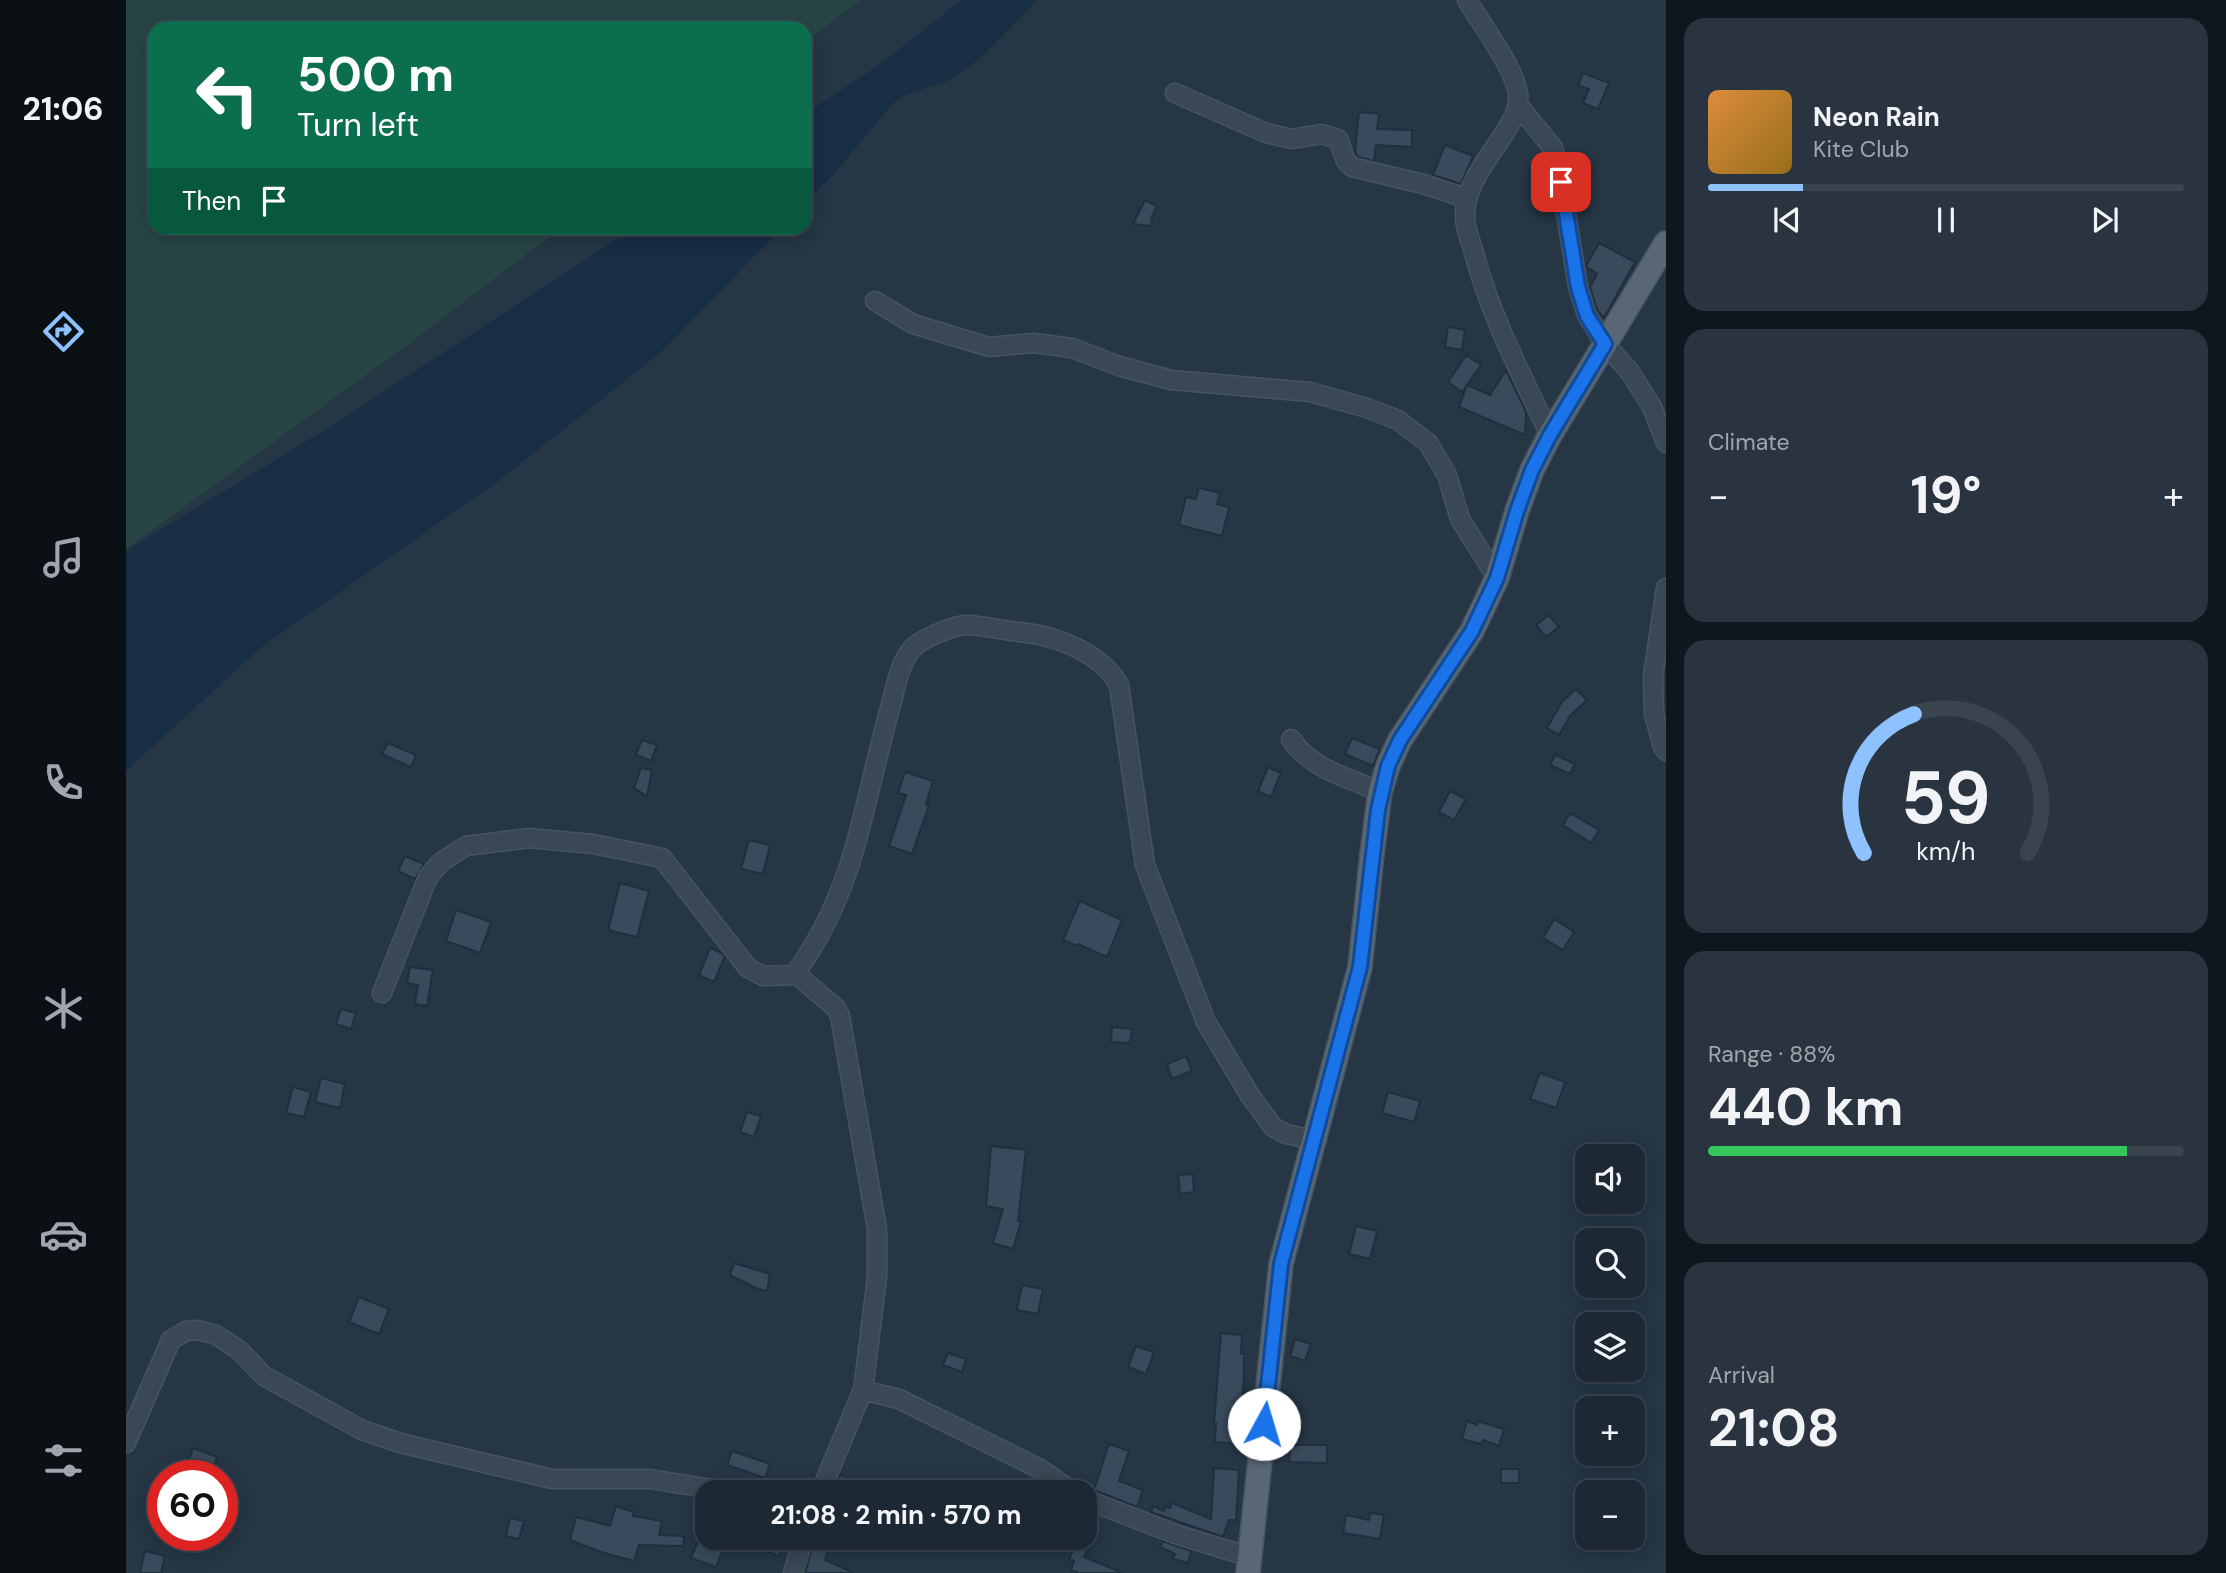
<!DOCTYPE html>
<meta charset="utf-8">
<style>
:root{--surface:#1c2834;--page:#293440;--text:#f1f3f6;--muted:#a0a6ac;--line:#3a444f;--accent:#8dc2fe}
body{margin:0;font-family:"DM Sans",sans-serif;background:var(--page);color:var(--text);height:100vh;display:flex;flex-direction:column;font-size:26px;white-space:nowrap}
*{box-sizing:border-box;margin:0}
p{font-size:23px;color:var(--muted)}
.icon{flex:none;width:38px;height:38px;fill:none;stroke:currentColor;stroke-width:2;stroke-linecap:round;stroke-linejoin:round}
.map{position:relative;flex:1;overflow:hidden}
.side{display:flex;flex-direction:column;gap:18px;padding:18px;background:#0f161d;width:560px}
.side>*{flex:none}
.hud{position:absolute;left:21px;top:21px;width:665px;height:214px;border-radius:21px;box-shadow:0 4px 18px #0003,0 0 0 2px var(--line);background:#0b6e4f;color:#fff;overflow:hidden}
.tools{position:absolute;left:1449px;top:1144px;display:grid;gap:14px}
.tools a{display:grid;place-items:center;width:70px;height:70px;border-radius:14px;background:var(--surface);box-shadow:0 4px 18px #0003,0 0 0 2px var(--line);font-size:35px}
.speed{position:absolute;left:21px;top:1460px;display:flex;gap:14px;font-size:35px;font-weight:700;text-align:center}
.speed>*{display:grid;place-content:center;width:91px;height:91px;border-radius:50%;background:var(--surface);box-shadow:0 4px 18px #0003,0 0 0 2px var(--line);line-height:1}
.speed .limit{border:10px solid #d22;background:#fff;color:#111}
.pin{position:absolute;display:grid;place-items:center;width:60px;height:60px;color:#fff;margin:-30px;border-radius:14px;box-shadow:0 4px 10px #0006}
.me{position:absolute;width:77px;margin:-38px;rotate:6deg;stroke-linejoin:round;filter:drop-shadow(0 0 5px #0008)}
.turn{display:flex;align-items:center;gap:24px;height:147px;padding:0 35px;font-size:32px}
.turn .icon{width:91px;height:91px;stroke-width:2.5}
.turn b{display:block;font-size:49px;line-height:60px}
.then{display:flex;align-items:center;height:66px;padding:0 35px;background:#0003;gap:14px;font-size:26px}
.big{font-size:52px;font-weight:700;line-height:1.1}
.side .card{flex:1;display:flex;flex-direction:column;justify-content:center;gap:10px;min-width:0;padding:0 24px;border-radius:21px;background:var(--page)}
.side .dial{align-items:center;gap:0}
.dial svg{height:182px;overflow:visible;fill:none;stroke:var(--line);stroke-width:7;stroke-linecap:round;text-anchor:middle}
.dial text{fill:var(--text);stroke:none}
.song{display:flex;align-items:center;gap:21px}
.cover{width:84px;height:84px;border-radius:10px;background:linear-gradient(135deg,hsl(30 70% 55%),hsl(40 70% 35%))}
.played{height:7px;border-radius:4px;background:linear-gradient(90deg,var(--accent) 20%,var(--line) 20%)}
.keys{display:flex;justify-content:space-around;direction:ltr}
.heat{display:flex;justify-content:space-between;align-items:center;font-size:38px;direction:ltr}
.charge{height:10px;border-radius:5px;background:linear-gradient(90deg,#34c759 88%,var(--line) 0)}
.trip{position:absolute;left:569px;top:1480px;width:402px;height:70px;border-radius:21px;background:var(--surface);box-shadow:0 4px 18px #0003,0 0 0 2px var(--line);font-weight:700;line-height:70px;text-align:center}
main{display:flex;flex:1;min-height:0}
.dock{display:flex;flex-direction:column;width:126px;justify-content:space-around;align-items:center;background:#0b1015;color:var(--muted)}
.dock .icon{width:49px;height:49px}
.dock .on{color:var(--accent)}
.dock b{font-size:32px;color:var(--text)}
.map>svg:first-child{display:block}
.green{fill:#284546}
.water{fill:#172e45}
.building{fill:#384a5b;stroke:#212e3c;stroke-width:2}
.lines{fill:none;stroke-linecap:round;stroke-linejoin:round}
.minor-casing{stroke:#475361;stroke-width:21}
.major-casing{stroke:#475361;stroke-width:26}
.minor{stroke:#3a4754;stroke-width:18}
.major{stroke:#596774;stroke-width:23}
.route-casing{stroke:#114b97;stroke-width:18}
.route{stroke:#1a73e8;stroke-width:12}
</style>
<main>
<nav class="dock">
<b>21:06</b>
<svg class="icon on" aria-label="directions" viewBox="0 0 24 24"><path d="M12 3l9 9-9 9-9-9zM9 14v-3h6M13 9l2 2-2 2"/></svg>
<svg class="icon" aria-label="music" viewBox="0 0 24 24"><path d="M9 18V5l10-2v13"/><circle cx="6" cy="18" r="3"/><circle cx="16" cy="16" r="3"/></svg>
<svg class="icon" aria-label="phone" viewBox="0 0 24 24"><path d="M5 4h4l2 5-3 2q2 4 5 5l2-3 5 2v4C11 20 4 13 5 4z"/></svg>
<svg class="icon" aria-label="climate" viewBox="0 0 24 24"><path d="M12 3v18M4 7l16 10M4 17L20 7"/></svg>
<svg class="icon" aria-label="car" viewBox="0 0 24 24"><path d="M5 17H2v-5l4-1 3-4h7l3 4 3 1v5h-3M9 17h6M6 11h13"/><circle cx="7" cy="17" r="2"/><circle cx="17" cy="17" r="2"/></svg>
<svg class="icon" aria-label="filters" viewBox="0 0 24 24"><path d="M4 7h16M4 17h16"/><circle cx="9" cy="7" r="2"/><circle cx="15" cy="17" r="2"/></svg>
</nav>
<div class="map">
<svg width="1540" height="1573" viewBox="0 0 1540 1573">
<rect width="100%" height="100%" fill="#263645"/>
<path class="green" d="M0,0h734l-55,42v-14h-651v200h407l-155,118 -280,203z"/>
<path class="water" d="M836,0h75l-56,58 -34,23 -42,14 -13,9 -53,64 -34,36v-90l74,-49z
M507,228h149l-121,124 -164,130 -237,166 -134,123v-220l215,-131z"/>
<path class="building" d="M1457,73l26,10 -11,26 -15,-6 6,-14 -11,-4z
M1233,112l20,2 -2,15 35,1v17l-36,-2 -2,16 -16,-4 -3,-5z
M1319,145l28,11 -12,28 -28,-9z
M1019,200l12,6 -5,10 -1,10 -18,-2z
M1473,243l36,19 -31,56 -7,-8 -7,-23 7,-13 -11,-8z
M1322,327l17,3 -3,20 -17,-3z
M1340,355l15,10 -19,27 -14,-10z
M1380,370l20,42 -1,23 -66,-28 8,-22 23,10z
M1073,488l21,5 -3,11 12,3 -7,29 -43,-11 7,-28 10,2z
M1423,615l10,12 -13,10 -10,-12z
M1450,689l11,11 -17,16 -11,19 -12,-7 15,-26z
M1226,738l28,11 -7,17 -28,-12z
M516,740l15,5 -6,16 -15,-6z
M262,743l28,12 -5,12 -29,-13z
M1429,755l20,9 -5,10 -20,-9z
M1142,767l13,6 -10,24 -13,-6z
M515,768l11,2 -5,26 -13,-8z
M779,772l28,9 -7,23 3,1 -17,49 -23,-8 17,-51 -8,-2z
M1324,791l16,8 -12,21 -15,-8z
M1444,813l29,17 -8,13 -28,-18z
M623,840l21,5 -7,29 -22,-5z
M279,856l19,8 -9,15 -17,-8z
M494,883l29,8 -12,46 -29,-7z
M954,901l42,19 -15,37 -29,-13 -1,2 -14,-6z
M330,910l35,12 -11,31 -34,-12z
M1428,919l20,13 -11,18 -20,-12z
M584,948l12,5 3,3 -11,26 -15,-7z
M284,967l23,3 -6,36 -12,-2 3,-19 -11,-2z
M215,1009l15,4 -5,16 -15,-5z
M986,1027l20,2 -2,14 -19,-1z
M1060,1056l6,15 -20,8 -5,-15z
M1414,1073l25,9 -9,26 -26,-9z
M195,1078l24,6 -5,24 -25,-6z
M167,1087l18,5 -7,25 -18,-4z
M1262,1092l32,9 -6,21 -32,-9z
M621,1112l14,4 -7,21 -14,-5z
M865,1146l35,4 -8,71 3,1 -8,27 -20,-6 10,-34 -17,-3z
M1067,1174l1,18 -14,2 -2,-19z
M1230,1226l21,5 -7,28 -21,-5z
M608,1263l36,11 -3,17 -9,-2 -28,-14z
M896,1285l21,4 -5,25 -21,-4z
M233,1297l30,12 -10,25 -30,-12z
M1095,1333l21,2 -1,19h3v21l-5,69 -24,-2 1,-19h-2z
M1169,1339l16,5 -6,17 -15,-5z
M1010,1346l18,6 -8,22 -18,-7z
M822,1353l18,6 -4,13 -19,-7z
M1341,1421l10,4 1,-4 26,8 -5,17 -16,-6 -2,4 -19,-5z
M983,1444l20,7 -10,30 24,9 -6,17 -43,-17z
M1164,1445h37v18l-38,-1z
M67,1448l24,9 -5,14 -24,-9z
M606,1451l38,13 -5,14 -38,-13z
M1088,1468l25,2 -3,50h-7l-6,17 -72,-25 2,-6 11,5 2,-5 4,2 2,-5 39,16z
M1375,1469h18v14h-18z
M714,1475l14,5 -4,13h-18z
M490,1506l18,6 -1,4 29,5 -3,14 25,1 -1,10 -44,-1 -5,16 -33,-9 -31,-12 6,-23 34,9z
M1244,1513l14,2 -4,24 -37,-6 3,-18 23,5z
M384,1518l14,3 -5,18 -13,-3z
M610,1538h50l-7,18 -18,-7 -1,3 -31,-13z
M689,1538h17l-7,22 29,13h-49z
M573,1539l25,9 -8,19 -25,-9z
M1037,1541l28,10 -3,12 -15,-4 2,-5 -15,-7z
M949,1546l12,5 -3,6 39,16h-44l-8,-3 3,-9 -5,-2z
M19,1551l20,5 -4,17h-21z"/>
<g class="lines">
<g class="minor-casing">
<path id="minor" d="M1341,0c15,25 46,66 51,93 6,34 -55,77 -53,124 0,12 6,25 9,36 17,64 48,123 76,182
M1049,93l91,40 26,6 30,-5 16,5 8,22 6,6 71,17 43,14
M1392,105l35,43 8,34 17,105 9,28 18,29 25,28 22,35 14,36
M749,301l38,23 76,23 44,-4 39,5 47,18 52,14 139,12 57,16 31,12 30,23 19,32 13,44 37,59
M1540,588l-13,88 1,38 9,33 3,4
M1165,739c21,31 57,38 89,53
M669,974c26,-36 47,-81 59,-124 14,-49 24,-100 38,-149 4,-17 9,-42 22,-54 9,-9 41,-22 53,-22 16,0 36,6 53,7 37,4 80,20 99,53l26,180 61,157 43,72 24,33 13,7 28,6
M256,993l46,-116 13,-15 25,-16 63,-8 64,6 69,14 86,110 15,8 34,-1 39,33 4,8 37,213v48l-14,114
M0,1443l45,-103 15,-9 12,-1 18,5 23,15 25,26 98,54 38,13 152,36h98l87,14
M694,1493l42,-101 4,-1 33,8 141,70 35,24
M959,1499l93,36 72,22
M667,1573l11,-35"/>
</g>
<g class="major-casing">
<path id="major" d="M1122,1573l33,-309 79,-297 12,-113 8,-62 8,-26 12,-26 72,-109 25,-53 20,-67 15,-41 18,-35 116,-192"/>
</g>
<use href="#minor" class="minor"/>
<use href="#major" class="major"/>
</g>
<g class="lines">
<g class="route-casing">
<path id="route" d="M1138,1424l17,-160 79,-297 18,-157 10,-44 12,-26 72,-109 25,-53 20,-67 15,-41 18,-35 55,-91 -18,-28 -9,-29 -17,-105"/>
</g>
<use href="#route" class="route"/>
</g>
</svg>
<div class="tools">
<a><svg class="icon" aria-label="sound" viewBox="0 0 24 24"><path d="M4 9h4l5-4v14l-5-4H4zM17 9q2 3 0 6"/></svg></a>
<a><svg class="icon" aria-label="search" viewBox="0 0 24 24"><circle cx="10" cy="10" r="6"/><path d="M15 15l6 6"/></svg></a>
<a><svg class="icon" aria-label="layers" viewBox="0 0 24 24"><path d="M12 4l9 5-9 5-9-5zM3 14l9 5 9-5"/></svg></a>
<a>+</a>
<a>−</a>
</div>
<div class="speed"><div class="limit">60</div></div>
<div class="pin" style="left:1435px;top:182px;background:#d93025"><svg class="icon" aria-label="arrive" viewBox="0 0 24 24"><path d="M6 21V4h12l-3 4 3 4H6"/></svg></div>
<svg class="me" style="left:1138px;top:1424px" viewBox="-20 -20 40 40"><circle r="19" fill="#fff"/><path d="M0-13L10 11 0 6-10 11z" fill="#1a73e8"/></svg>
<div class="trip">21:08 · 2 min · 570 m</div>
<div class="hud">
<div class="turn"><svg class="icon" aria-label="left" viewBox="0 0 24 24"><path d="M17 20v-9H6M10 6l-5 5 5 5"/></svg><div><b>500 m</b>Turn left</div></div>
<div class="then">Then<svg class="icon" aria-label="arrive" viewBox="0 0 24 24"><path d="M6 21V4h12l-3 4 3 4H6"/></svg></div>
</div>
</div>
<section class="side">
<div class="card">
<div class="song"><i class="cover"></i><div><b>Neon Rain</b><p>Kite Club</p></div></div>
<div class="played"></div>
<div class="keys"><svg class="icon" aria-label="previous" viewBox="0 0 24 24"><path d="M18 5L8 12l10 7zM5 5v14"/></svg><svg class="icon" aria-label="pause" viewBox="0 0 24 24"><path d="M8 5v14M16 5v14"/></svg><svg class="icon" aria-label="next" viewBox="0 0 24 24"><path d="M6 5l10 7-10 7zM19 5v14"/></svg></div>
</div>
<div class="card"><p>Climate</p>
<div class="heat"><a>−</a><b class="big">19°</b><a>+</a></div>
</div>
<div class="card dial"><svg viewBox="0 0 100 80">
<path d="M14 69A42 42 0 1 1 86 69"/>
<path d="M14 69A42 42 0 0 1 36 8" stroke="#8dc2fe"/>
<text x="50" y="56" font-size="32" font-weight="700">59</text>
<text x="50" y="72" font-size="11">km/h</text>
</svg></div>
<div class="card"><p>Range · 88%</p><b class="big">440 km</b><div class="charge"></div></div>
<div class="card"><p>Arrival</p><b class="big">21:08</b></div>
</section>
</main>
